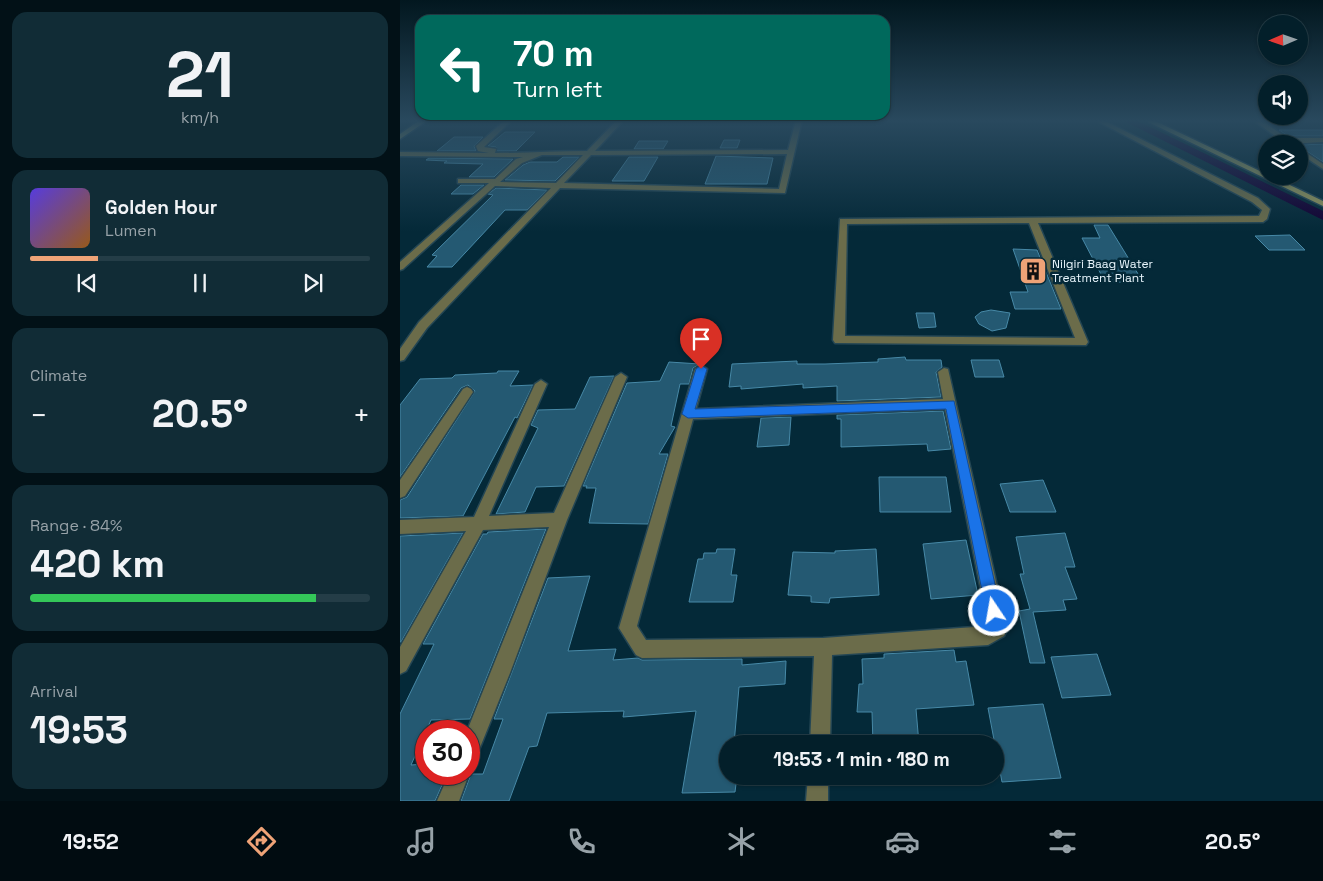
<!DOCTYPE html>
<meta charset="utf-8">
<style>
:root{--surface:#031f2a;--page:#112c36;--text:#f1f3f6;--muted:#97a2a8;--line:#243d47;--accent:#efa377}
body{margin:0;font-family:"Space Grotesk",sans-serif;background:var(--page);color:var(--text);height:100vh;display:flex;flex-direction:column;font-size:19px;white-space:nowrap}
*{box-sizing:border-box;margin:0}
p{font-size:16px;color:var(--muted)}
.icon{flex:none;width:28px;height:28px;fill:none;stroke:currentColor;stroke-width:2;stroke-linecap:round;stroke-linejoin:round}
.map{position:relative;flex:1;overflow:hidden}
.drawer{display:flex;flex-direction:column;gap:12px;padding:12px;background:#021117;width:400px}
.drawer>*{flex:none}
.hud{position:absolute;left:15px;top:15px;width:475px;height:105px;border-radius:15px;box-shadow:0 1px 4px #0004,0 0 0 1px var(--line);background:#00695c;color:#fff;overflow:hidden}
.needle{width:32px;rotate:268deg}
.controls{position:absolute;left:858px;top:15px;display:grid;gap:10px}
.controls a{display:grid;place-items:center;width:50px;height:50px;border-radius:50%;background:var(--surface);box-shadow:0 1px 4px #0004,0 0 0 1px var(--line);font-size:25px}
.speed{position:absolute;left:15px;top:720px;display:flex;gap:10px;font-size:25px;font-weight:700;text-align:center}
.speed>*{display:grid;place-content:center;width:65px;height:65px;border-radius:50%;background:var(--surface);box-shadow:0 1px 4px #0004,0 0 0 1px var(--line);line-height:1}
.speed .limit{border:8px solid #d22;background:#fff;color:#111}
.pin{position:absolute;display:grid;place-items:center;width:42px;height:42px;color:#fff;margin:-51px -21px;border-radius:50% 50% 50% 0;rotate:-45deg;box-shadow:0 0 5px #0007}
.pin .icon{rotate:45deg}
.me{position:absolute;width:55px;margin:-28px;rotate:348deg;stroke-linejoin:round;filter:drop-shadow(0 0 4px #0008)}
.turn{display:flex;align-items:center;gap:18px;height:105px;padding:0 15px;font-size:22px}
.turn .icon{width:65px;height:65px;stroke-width:2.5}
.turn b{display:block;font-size:35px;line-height:42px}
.big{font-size:38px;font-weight:800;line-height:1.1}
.drawer .card{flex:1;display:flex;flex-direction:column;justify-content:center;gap:8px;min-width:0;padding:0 18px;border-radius:15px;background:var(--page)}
.drawer .dial{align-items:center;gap:0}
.dial b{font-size:65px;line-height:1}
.song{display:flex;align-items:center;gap:15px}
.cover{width:60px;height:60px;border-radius:8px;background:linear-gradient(135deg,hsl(250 70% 55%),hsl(30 70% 35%))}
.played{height:5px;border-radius:2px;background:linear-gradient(90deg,var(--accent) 20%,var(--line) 20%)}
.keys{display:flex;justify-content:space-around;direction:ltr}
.heat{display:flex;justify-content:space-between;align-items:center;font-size:28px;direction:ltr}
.charge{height:8px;border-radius:4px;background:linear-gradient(90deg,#34c759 84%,var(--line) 0)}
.trip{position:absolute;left:319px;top:735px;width:285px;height:50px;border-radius:25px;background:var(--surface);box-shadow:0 1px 4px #0004,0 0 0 1px var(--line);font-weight:800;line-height:50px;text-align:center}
.dock{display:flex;height:80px;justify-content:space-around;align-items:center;background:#010c11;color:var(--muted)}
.dock .icon{width:35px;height:35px}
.dock .current{color:var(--accent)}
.dock b{font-size:22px;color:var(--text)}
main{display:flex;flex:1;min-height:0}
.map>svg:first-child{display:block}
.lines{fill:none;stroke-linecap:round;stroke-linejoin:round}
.canal{fill:#120133;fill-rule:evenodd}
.building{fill:#245972;stroke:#4789a7}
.street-casing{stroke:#244654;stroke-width:3}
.secondary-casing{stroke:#244654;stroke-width:3}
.street{fill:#6b6c4a;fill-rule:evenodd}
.secondary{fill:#92955c;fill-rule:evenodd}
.route{fill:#1a73e8;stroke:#114b97}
.labels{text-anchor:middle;stroke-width:5;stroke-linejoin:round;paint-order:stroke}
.far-poi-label{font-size:12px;fill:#e9f6fd;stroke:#042938;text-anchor:start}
</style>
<main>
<section class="drawer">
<div class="card dial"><b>21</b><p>km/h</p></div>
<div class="card">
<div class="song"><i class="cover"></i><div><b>Golden Hour</b><p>Lumen</p></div></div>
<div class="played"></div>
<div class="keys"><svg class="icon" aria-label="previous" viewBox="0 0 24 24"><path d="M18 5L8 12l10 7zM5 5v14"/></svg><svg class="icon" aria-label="pause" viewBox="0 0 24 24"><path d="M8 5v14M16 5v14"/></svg><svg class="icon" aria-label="next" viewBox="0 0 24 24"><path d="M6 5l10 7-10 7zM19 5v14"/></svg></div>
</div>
<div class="card"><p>Climate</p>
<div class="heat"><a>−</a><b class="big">20.5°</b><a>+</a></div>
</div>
<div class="card"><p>Range · 84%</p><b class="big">420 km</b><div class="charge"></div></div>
<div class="card"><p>Arrival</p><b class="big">19:53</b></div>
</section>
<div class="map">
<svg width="923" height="801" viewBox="0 0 923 801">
<rect width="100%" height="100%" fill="#042938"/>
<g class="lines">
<path class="canal" d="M722,120h14l187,91v9z"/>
</g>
<path class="building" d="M879,130h44v6h-35z
M105,132h30l-19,19h-19l-1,-4 -8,-1z
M54,137h29l-9,9 2,5h-39z
M324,140h16l-3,8h-17z
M239,141h29l-5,8h-29z
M923,144v18l-24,-16v-1z
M316,156l57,2 -6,26h-62z
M163,157h16l-24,24 -50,-1 18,-15 7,-3h27z
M229,157h29l-14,24h-32z
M29,158l84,1 -19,18h-25l14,-13 -39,-1 3,-2 -21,-1z
M61,185h23l-11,9h-22z
M96,188l51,2 -20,20h-22l-53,57h-25l10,-11 -5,-1 61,-60 -5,-1z
M694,225h14l35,57h-38l-23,-44h18z
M890,235l15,15h-36l-14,-14z
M613,249l24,1 24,59h-46l-5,-17h18z
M591,310l19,3 -4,15 -14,3 -13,-7 -4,-7 6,-5z
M516,313h18l2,14 -17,1z
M505,357l1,3h35l1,7 -6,5 5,25 -104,4v-15l-34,2v-4l-62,5v-3l-12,1 3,-23 65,-3v3h28l53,-2v-3z
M571,360h28l5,17h-29z
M269,362l31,2 -7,4 -4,16h-9l-9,42 4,1 -16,27h9l-20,70 -59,-1 7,-35h-10l1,-2h-4l44,-103 33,-2z
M98,371h21l-9,15 23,-1 -16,33 -2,-1 -52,99 -63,2v-18l7,-3 68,-106 -7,-6 -7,3 -61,89v-72l20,-26 32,-1 3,-3 42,-2z
M214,376l-50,110 -28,1 -11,25 -29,2 42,-86 -7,-3 7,-15 37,-1 15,-32z
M543,411l8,38 -23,2 -1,-7 -86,3v-28h-4v-4z
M391,417l-2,28 -32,2 4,-29z
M479,477h67l5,35h-71z
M643,480l13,32h-46l-10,-28z
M146,529l-76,190 -39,1 -20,45 15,-1v10h21l-12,27h-35v-87l34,-70h-11l60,-110h4l1,-2z
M63,533l-62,109h-1v-106z
M665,533l10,34h-10l12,32 -14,1 3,10 -33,2 12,51h-15l-11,-52 11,-2 -10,-35h4l-8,-37z
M566,540l12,55 -47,4 -8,-55z
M317,549h18l-4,26h6l-4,27h-44l9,-43h5l1,-6h12z
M476,549l3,46 -49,3 -1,5 -18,-1v-6l-23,-1 5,-43 42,1v-2z
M190,576l-22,75 48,-2 -3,11 25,-2 4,2 100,-1v6l44,-4 -1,23 -46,3 -5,57h-6v32h9l-2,16 -53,1 14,-82 -73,6 1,-6 -77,2 -10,33 -8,1 -20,54h-48l10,-27h12l20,-55h-9l54,-141z
M554,650l2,12 10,-1 8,44 -58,4 3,35h-46l-1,-32h-15l2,-28h4l-1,-25 22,-1v-4z
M697,654l14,41 -49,3 -11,-41z
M643,704l18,74 -59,4 -14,-74z"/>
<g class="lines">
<g class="street-casing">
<path id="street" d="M105,120h7l-28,27 12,2 -1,4c31,0 61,-2 92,-2l30,-31h7l-29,31 193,-1 8,-30h6l-17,73 -225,-5 -133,140 -23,32 -4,1v-12l19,-27 132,-134 -56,-2 -92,83 -3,1v-8l89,-79h-31v-4h37l21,-20 7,-2 -123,-1v-4l89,1 -11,-2 -2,-5zM387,154l-8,35 -215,-6 27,-28zM142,155h41l-27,28 -56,-1 22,-19z
M695,120h8l155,78 12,11 -3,10 -4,3 -225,1 50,119 -2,3 -251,-2 -2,-3 7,-121 419,-3 3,-6 -10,-8zM629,223l46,115 -230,-2 2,-112z
M853,120h8l26,18h36v4l-37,2z
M899,148l24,16v5l-24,-16z
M301,365l6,4 -11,40 247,-10 -5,-27 6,-4 4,1 59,261 -3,6 -16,9 -156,10 -2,89h-20l4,-88 -172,2 -6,-3 -17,-27 76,-259zM545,409l43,217 -165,12 -177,2 -9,-14 56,-207z
M221,373l6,4 -60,143 -57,153 -31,77 -3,7 -7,3v-29h-2l82,-204 -66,3 -77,141 -6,3v-27l66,-116 -66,3v-14l74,-3 61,-133 6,-4 6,4 -58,132 65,-3 61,-136z
M67,387l4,2 2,3 -2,3 -66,101 -5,2v-18l63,-91z
M69,773v1l-10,27h-22l12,-27z
M408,776h20v25h-22z"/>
</g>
<g class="secondary-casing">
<path id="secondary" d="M20,120h8l-28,19v-5z
M744,120h9l113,54v2h5l52,25v5z"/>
</g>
<use href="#street" class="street"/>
<use href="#secondary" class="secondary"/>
</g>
<linearGradient id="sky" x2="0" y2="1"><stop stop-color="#02171f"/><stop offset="0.52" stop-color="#29495e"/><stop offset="1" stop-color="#29495e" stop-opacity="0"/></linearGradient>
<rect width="923" height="232" fill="url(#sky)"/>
<path class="route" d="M301,365l6,4 -12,40 259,-8 47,210 -2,5 -5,3 -6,-3 -2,-5 -40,-202 -258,9 -6,-4 14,-45z"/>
<defs>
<g id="building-square" transform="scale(1.4375)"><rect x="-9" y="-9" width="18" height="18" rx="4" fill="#efa377" stroke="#042938"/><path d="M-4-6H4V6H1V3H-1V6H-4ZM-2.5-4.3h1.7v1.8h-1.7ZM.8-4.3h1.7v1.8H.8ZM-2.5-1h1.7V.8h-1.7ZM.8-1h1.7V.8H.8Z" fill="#111"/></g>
</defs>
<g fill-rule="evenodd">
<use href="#building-square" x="633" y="271"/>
</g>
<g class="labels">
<g class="far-poi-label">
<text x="652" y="268">Nilgiri Baag Water<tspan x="652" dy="14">Treatment Plant</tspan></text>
</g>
</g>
</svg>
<div class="controls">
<a><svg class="needle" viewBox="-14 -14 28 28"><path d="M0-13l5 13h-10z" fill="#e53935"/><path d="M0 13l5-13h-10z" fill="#97a2a8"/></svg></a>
<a><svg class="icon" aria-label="sound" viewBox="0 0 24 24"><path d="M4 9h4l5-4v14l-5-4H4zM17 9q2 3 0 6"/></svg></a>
<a><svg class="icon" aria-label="layers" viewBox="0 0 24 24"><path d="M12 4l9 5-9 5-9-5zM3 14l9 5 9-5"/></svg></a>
</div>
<div class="speed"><div class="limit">30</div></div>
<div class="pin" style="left:301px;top:369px;background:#d93025"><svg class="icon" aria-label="arrive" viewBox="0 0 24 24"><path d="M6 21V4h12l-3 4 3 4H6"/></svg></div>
<svg class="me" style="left:594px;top:611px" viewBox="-20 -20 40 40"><circle r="17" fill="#1a73e8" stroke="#fff" stroke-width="3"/><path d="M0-11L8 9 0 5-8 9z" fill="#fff"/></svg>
<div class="trip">19:53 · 1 min · 180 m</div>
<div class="hud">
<div class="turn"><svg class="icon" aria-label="left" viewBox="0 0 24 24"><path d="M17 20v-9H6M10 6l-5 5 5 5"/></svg><div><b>70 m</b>Turn left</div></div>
</div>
</div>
</main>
<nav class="dock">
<b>19:52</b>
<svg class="icon current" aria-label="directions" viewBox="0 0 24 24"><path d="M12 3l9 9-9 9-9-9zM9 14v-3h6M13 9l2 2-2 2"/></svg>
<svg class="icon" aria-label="music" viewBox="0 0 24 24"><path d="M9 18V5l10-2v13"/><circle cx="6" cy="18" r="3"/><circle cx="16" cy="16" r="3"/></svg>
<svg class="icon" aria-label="phone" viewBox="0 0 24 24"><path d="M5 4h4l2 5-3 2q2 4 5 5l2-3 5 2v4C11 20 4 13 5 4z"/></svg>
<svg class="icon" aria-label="climate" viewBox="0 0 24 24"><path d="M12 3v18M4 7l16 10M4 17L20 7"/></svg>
<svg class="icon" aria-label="car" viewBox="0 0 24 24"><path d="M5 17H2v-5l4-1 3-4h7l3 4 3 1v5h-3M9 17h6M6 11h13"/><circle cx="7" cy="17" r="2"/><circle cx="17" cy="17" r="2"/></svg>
<svg class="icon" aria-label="filters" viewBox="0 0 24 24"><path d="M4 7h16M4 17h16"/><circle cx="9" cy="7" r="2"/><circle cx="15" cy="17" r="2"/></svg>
<b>20.5°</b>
</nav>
